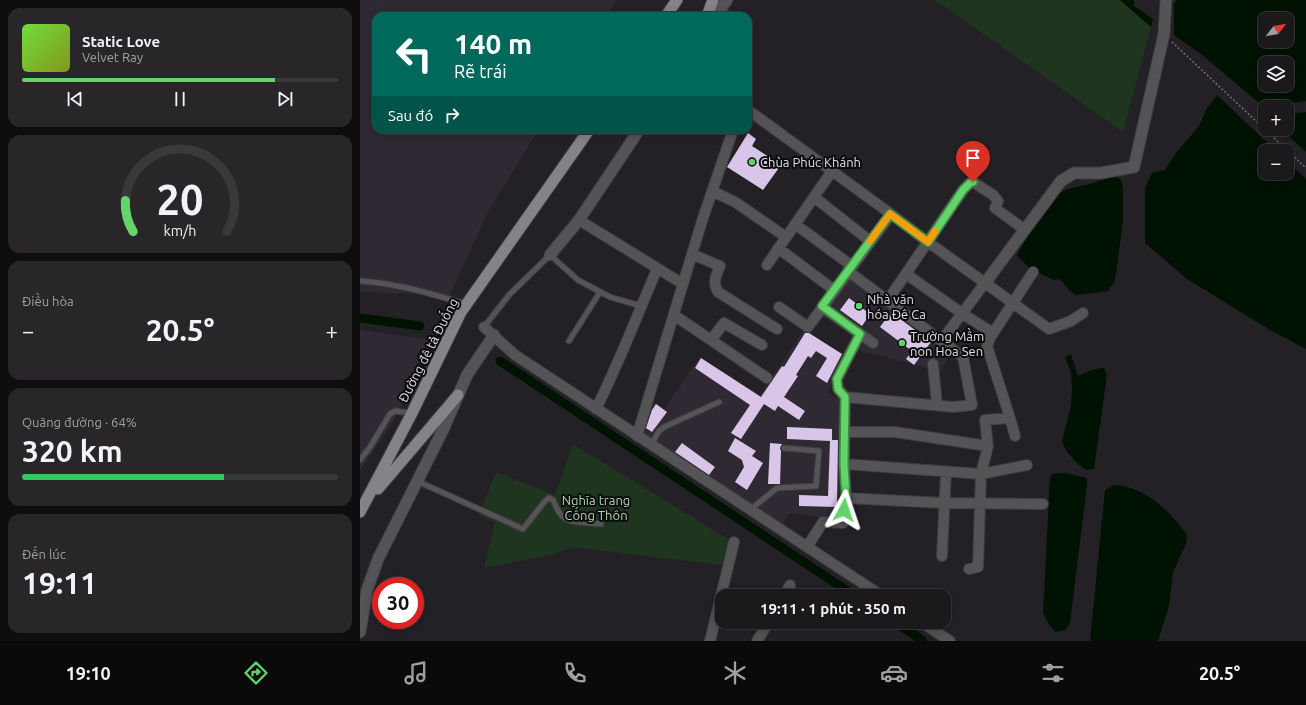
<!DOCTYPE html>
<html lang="vi">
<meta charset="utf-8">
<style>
:root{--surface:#1b191c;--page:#282629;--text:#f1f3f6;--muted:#a0a0a3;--line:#39383b;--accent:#62d469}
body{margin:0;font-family:Ubuntu,sans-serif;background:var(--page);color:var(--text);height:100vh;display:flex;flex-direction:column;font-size:15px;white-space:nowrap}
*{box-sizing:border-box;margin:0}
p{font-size:13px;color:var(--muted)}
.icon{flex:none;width:22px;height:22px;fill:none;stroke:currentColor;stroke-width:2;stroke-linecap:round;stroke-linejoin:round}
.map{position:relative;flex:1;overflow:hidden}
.sheet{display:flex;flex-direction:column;gap:8px;padding:8px;background:#0f0e0f;width:360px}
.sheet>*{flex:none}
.top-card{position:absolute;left:12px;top:12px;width:380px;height:122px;border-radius:12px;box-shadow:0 2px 10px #0003,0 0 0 1px var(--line);background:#00695c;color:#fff;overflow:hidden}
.needle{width:26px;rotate:59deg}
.fabs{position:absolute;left:898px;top:12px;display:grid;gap:8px}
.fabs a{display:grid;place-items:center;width:36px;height:36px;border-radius:8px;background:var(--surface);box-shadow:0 2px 10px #0003,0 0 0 1px var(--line);font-size:20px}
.speed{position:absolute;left:12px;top:577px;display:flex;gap:8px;font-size:20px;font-weight:700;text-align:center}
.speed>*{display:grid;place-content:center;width:52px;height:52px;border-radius:50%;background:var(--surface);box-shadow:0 2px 10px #0003,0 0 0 1px var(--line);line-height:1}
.speed .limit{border:6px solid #d22;background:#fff;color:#111}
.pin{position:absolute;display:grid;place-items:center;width:34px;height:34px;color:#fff;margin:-41px -17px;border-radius:50% 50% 50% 0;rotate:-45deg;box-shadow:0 0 4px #0007}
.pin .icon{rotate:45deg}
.me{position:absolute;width:44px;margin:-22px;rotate:5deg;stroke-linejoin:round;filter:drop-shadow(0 0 3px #0008)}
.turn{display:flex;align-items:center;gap:14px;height:84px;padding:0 16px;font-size:18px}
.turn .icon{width:52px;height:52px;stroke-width:2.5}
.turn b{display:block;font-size:28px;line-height:34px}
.then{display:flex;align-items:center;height:38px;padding:0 16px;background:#0003;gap:8px;font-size:15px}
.big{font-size:30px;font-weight:600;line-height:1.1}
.sheet .card{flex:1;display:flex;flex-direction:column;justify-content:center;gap:6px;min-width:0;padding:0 14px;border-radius:12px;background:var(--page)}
.sheet .dial{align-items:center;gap:0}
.dial svg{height:104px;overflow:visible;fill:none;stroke:var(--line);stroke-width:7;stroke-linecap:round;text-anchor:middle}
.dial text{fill:var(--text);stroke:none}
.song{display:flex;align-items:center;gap:12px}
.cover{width:48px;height:48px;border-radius:6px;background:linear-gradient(135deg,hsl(100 70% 55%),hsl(70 70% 35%))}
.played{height:4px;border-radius:2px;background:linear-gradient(90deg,var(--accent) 80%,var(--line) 80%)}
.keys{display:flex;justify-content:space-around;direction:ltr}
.heat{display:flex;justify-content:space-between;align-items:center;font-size:22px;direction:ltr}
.charge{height:6px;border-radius:3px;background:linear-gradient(90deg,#34c759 64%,var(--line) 0)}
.trip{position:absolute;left:355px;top:589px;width:236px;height:40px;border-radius:12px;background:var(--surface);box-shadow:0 2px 10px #0003,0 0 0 1px var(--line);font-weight:600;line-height:40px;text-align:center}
.menu{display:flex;height:64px;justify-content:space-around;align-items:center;background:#0b0a0b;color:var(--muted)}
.menu .icon{width:28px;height:28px}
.menu .active{color:var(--accent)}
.menu b{font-size:18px;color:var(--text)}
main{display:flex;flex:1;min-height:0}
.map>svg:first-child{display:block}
.built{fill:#2f2933}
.green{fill:#1f3520}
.water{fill:#001201;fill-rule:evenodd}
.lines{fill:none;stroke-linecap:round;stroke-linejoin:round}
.canal{stroke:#001201;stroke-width:9}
.building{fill:#d9c5e8}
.service-casing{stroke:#3e3b40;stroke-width:7}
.minor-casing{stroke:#3e3b40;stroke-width:12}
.tertiary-casing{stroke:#3e3b40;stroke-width:13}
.primary-casing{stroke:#3e3b40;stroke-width:13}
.path{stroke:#726f73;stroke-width:1.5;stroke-dasharray:2 2;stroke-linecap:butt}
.service{stroke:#545355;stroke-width:5}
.minor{stroke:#545355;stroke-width:10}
.tertiary{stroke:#545355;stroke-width:11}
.primary{stroke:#868388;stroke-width:11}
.route-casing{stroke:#408a44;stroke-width:10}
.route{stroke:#62d469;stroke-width:7}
.slow{stroke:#f59e0b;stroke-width:7}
.poi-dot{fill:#62d469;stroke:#0c0b0d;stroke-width:1.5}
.labels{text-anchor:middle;stroke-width:4;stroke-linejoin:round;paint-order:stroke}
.poi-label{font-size:13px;fill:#e0dee1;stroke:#0c0b0d;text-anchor:start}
.street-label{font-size:13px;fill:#e0dee1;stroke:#0c0b0d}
.park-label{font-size:13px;fill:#aad9aa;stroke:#0c0b0d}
</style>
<main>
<section class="sheet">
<div class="card">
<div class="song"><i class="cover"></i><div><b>Static Love</b><p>Velvet Ray</p></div></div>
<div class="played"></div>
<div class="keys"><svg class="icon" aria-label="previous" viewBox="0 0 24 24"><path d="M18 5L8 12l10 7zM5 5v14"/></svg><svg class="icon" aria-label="pause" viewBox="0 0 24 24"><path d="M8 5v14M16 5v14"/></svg><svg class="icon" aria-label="next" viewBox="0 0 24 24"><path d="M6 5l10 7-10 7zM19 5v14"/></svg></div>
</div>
<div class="card dial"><svg viewBox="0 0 100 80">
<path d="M14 69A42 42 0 1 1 86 69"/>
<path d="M14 69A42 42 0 0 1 8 45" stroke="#62d469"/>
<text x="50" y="56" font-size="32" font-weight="700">20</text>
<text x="50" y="72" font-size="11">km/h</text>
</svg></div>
<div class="card"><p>Điều hòa</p>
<div class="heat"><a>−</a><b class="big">20.5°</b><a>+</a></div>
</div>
<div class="card"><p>Quãng đường · 64%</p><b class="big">320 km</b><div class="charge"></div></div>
<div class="card"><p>Đến lúc</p><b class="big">19:11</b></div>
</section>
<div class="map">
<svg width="946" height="641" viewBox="0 0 946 641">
<rect width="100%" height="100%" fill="#242126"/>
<path class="built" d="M0,0h257l-10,16h-231v114h162l-50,82 -38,83 -90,-3z
M488,277l104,75 -11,19 -84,-21 13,-14 -42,-31z
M0,330l74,10 -41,82 -33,49z
M444,330l41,25 -17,37 13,9v119l-51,-7 -11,15 -141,-98 17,-27 9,6 36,-52 60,38z"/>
<path class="green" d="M575,0h185l31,27 -28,105z
M213,444l160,98 -12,23 -149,-18 -21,8 -67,13 11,-46 -16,-7 17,-43 59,23z"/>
<path class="water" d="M760,0h14v6l19,13 -2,8z
M817,0h129v101l-42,6 -63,-53 -27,-19v-31zM905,19h22v22h-22zM905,63h22v22h-22z
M857,95l59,56h-11v22h22v-12l19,18v170l-36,-19 -83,-51 -42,-36v-55l7,-15 13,-3 11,-17 23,-27 8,-18z
M946,112v40l-25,-23h6v-15z
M756,177l5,3 2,8v33l-8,60 -7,10 -32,4 -5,-3 -11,-13 -6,1 -25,-12 -12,-13c9,-16 31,-55 46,-64 5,-3 20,-5 27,-7 9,-3 17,-6 26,-7z
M711,354l7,22c9,-4 16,-8 26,-8l3,7 -13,94 -8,1 -8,-6 -11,-12 -5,-10 9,-37 1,-17 -1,-15 -6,-15z
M705,473l22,5v7l-17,138 -5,7 -9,2 -7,-7 -6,-12 7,-136 3,-3z
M754,485c30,1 56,26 73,50l-1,9 -13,28 -4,34 -11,35h-68l15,-151z"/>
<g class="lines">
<path class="canal" d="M0,318l60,8
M140,361l355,235
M535,622l28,19"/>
</g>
<path class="building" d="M388,133l8,6 -4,7 29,19 -18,25 -36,-23z
M489,298l21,16 -8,12 -22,-16z
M531,312l40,30 -17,23 -8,-6 6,-8 -32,-24z
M445,333h4l33,21 -15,29 -11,-7 11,-18 -11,-7 -5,7 -3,-2 -12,19 2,1 -14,21 21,14 -6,9 -21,-14 -3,5 -11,-7 -23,35 -10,-6 19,-28 -55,-37 6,-10 60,39 21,-31 2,1z
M296,404l11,8 -15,20 -6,-4 6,-18z
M427,427l45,2v11h6l-1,67 -38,-1v-11l29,1 2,-55 -43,-2z
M375,438l21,13 -4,5 11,7 -16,27 -12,-8 9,-15 -2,-7 -14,-9z
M322,443l33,24 -6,8 -34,-23z
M410,443l12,1 -2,4 1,3 -1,33h-12z"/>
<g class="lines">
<g class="service-casing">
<path id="service" d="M0,281c36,2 72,13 106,23
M124,327l25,-32 41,-40 28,25 32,17 31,9
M209,341l31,-49
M291,445l8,-14 5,-4 55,-25
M0,460l10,-13 20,-33 5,-3 16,2
M57,481l106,48 22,-28 4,-3 4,2c2,4 3,8 6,12 7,13 29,10 42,12
M390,510l27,-22 39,-2 3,-35 -35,-3"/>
</g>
<g class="minor-casing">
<path id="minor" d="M388,110l143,104 37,28 121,87 22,-8 12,-8
M352,191l23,11 51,35
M454,197l56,44
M219,220l104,64
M435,224l57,42
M418,248l56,42
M332,254l28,12c-4,10 -8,16 -2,26l59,37
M407,265l65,-94
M546,274l57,40 30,19
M528,300l75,-110 7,-7 3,-1 20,13 5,6 -3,7 30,22
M419,307l29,20 83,-113
M462,307l51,36
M314,315l93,63
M124,327l31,28 367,241
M351,340l13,-17 38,22
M582,340l43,-57
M573,364l4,41
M485,397l108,10 19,-2 -9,-48 -115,-86
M236,409c23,-46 41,-93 61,-140
M484,432h51l93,14
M277,436l65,-215 31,-91
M655,436l-5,-18 -23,-72 3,-8 43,-66
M484,464l137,10 46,-9
M486,498l98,5 99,1
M447,547l16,-25 20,1 3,-25 -2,-34 1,-67 -7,-8 -1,-10 23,-45
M582,556l4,-84
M609,569l9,-2 3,-93 7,-28 -3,-26 25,-2
M424,596l6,-11
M561,622l29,19
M350,641l24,-99
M397,641l12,-19"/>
</g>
<g class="tertiary-casing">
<path id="tertiary" d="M356,16l11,-16
M190,255l29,-35 60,-90
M625,283l76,-102 13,-8h27l33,-6 30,-133 2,-34
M0,632l7,-42 11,-31 65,-129 24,-55 27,-40"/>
</g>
<g class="primary-casing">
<path id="primary" d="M306,16l11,-16
M347,16l6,-16
M18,489l80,-94
M0,512l52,-99 49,-101 128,-182"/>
</g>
<path class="path" d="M812,42l134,126"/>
<use href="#service" class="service"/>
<use href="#minor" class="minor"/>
<use href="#tertiary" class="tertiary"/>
<use href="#primary" class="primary"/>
</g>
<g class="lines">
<g class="route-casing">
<path id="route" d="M484,510l2,-12 -2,-34 1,-67 -7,-8 -1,-10 23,-45 -38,-28 68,-92 38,28 35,-52 7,-7 3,-1"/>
</g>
<use href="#route" class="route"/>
<path class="slow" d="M510,241l20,-27 38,28 7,-11"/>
</g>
<g class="poi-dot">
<circle cx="392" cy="162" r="4"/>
<circle cx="499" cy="306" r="4"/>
<circle cx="542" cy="343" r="4"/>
</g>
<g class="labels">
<g class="poi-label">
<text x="400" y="167">Chùa Phúc Khánh</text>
<text x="507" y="304">Nhà văn<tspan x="507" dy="15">hóa Đê Ca</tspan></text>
<text x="550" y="341">Trường Mầm<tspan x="550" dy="15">non Hoa Sen</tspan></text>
</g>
<g class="street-label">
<text transform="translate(68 350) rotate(-63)" y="5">Đường đê tả Đuống</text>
</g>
<g class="park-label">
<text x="236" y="505">Nghĩa trang<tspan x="236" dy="15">Cống Thôn</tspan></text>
</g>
</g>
</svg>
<div class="fabs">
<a><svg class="needle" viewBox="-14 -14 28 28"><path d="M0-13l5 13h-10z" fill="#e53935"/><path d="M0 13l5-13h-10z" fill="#a0a0a3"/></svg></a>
<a><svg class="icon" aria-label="layers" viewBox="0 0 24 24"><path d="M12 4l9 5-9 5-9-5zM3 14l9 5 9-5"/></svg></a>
<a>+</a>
<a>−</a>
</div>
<div class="speed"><div class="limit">30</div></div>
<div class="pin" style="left:613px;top:182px;background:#d93025"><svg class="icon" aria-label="arrive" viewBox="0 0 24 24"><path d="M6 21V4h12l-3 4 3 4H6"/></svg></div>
<svg class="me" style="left:484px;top:510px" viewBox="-20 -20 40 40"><path d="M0-17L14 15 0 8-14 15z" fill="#62d469" stroke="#fff" stroke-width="4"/></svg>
<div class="trip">19:11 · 1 phút · 350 m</div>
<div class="top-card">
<div class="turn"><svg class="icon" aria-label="left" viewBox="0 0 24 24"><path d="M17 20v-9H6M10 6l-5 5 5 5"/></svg><div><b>140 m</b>Rẽ trái</div></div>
<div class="then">Sau đó<svg class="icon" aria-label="right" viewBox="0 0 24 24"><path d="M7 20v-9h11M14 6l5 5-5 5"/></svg></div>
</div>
</div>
</main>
<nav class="menu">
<b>19:10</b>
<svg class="icon active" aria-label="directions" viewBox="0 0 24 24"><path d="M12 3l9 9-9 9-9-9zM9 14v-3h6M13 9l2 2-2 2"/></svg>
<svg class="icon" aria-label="music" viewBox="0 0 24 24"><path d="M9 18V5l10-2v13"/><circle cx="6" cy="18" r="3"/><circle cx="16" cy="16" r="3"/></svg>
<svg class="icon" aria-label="phone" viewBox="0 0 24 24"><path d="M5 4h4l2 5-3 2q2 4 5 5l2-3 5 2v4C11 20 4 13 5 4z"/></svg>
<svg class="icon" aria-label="climate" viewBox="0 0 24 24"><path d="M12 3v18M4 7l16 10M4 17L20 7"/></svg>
<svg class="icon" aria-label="car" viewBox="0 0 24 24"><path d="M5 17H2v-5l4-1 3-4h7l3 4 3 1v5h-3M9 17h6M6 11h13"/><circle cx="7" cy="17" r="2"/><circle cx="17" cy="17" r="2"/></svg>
<svg class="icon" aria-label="filters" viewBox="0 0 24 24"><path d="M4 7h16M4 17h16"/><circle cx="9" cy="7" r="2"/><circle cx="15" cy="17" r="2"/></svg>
<b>20.5°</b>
</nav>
